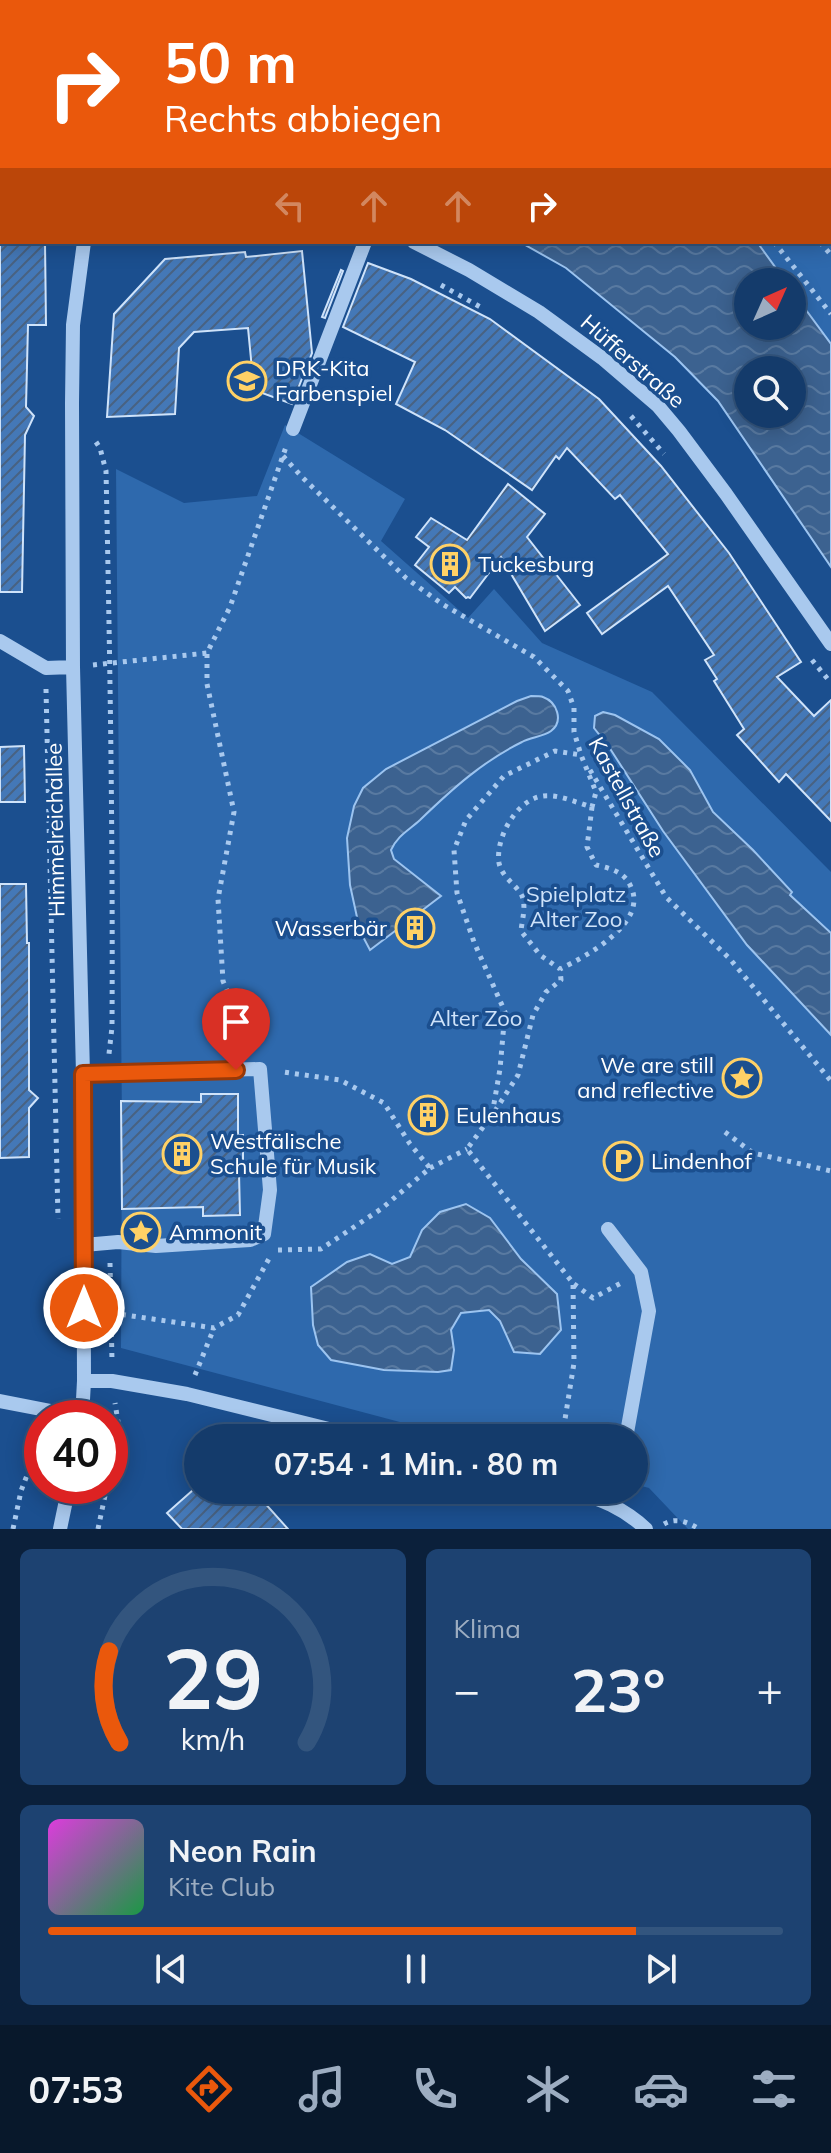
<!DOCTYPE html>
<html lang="de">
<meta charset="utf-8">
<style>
:root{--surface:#143b6b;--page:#1d4271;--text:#f1f3f6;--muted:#9dadc1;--line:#33557e;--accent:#ea580c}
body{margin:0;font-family:Mulish,sans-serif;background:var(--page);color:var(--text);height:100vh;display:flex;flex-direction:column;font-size:30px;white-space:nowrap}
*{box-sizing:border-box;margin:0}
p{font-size:26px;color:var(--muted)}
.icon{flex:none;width:44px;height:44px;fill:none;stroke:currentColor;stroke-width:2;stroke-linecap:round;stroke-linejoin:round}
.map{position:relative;height:1529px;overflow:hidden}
.panel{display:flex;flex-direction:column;gap:20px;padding:20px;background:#0b203b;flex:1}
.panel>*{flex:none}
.hud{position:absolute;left:0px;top:0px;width:832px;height:244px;box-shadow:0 4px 20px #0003,0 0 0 2px var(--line);background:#ea580c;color:#fff;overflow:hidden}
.needle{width:52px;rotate:45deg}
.tools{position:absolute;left:734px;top:268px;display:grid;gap:16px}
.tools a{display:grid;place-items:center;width:72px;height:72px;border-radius:50%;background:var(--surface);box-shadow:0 4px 20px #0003,0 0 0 2px var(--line);font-size:40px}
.speed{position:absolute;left:24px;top:1400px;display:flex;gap:16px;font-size:40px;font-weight:700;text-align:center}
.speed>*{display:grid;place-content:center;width:104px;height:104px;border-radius:50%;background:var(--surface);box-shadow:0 4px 20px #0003,0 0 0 2px var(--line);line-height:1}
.speed .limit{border:12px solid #d22;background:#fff;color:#111}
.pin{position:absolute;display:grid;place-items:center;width:68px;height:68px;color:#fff;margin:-82px -34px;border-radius:50% 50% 50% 0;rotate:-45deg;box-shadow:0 0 8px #0007}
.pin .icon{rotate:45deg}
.me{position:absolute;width:88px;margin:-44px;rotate:0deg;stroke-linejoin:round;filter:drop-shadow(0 0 6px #0008)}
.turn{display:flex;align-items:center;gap:28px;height:168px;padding:0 32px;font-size:36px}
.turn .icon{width:104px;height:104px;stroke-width:2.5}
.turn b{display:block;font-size:56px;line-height:68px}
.lanes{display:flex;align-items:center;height:76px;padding:0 32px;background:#0003;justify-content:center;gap:40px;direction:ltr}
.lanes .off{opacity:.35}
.big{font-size:60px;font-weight:700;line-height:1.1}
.panel .widget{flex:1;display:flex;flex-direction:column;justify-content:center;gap:12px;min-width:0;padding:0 28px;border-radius:12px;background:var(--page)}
.panel .dial{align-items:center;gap:0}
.dial svg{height:208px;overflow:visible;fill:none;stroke:var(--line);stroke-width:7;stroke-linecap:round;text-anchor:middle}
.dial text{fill:var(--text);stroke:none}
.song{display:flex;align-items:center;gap:24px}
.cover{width:96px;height:96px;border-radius:12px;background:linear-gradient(135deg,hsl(300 70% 55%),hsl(140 70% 35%))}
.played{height:8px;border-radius:4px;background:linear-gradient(90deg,var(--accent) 80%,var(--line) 80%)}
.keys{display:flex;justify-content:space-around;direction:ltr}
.heat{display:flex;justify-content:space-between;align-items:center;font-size:44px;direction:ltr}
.panel .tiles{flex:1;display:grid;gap:20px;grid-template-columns:1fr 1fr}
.widget:last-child{grid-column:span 2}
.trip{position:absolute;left:184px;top:1424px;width:464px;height:80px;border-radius:40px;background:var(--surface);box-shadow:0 4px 20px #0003,0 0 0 2px var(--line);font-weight:700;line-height:80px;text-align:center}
.tabs{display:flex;height:128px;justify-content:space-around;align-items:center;background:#08182b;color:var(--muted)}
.tabs .icon{width:56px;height:56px}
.tabs .selected{color:var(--accent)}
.tabs b{font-size:36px;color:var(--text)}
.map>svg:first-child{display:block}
.green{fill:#2e69ad}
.water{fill:url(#water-waves);stroke:#9cc4f0;stroke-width:2;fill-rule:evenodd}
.building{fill:url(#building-hatch);stroke:#cfe3fa;stroke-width:2}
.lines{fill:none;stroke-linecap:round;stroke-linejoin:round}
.path{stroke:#a9c9ee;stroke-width:5;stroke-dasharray:4 6;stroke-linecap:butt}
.minor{stroke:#a9c9ee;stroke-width:14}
.route-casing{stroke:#983908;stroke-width:20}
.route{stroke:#ea580c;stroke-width:14}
.labels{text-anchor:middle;stroke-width:7;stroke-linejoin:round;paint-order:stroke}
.street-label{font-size:22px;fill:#fff;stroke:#1b4f8f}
.poi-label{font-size:22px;fill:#fff;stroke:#1b4f8f;text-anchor:start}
.park-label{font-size:22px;fill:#cfe3fa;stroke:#1b4f8f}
</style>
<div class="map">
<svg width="831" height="1529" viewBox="0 0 831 1529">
<defs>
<pattern id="water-waves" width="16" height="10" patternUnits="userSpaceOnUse" patternTransform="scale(2)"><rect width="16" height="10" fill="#3c6290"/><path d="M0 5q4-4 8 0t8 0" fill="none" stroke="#597aa1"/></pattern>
<pattern id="building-hatch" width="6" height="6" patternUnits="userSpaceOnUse" patternTransform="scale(2)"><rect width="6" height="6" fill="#4478b7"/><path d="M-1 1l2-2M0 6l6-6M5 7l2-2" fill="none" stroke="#486282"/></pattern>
</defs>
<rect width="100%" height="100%" fill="#1b4f8f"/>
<path class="green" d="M14,0h817v344l-39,-53v-9h-6l-29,-40h73v-240h-805z
M285,425l120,74 -24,42 87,77 26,-29 48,54 110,49 179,180v657h-143l-39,-41 -15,-4v-46h-174l-339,-90 1,-224 -6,-655 68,34 73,-7z"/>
<path class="water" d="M520,242h237l29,40h-38v44h44v-35l39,53v223l-113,-166 -43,-44 -109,-89zM792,370v44h-44v-44z
M531,696c2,0 10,0 12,1 14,5 21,24 8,34 -8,6 -21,6 -29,11 -39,19 -71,48 -102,78 -12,11 -22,15 -29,30l3,9 47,37 -71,54 -10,-19 -10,-46 -3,-47 7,-32 9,-18 23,-19 131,-68z
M603,712l12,3 44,24 31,31 23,42 40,38 39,42 -2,3 41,38v102l-84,-90 -84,-114 -54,-84 -15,-19 1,-12z
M466,1204l24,14 31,41 36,35 4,36 -21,24 -26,-2 -14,-31 -11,-11 -28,3 -10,17 3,20 -3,20 -13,2 -54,-2 -53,-10 -13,-15 -5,-20 -2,-38 36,-25 23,-8 22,10 18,-7 12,-27 18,-18z"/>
<path class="building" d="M0,242h45l1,83h-18l-2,82 8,9 -9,19 -3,157h-22z
M302,251l10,102 -20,51 -38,-14 -6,-62 -54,4 -15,16 -4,66 -68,3 7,-103 51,-55 80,-7 1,5z
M368,263l43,16 79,40 109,80 62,67 68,87 72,109 -24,15 37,39 17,-16v121l-45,-47 -7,8 -42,-47 7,-6 -30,-48 3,-2 -12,-19 9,-5 -46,-69 -66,48 -15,-21 81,-59 -48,-59 -5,4 -48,-51 -8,11 -3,-3 -24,34 -87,-60 -49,-26 19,-42 -72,-35z
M341,270l2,1 -18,47 -3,-1z
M508,484l37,30 -18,23 53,68 -35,26 -44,-74 -31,41 -2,-1 -2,1 -11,-11 -6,6 -34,-28 14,-18 -13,-10 15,-19 36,22z
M24,746l1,56h-25v-55z
M0,884h26l1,59h2v147l9,8 -9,10v49l-29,1z
M201,1094h37v41h5v38h-4l1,42 -37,1v-9l-81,2 -1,-108 80,1z
M193,1490h60l35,39h-106l-15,-16z"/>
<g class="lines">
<path class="path" d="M101,0l13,2
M493,0l5,2
M650,0l1,2
M738,0l2,2
M830,101l1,1
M830,133l1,1
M0,138h2
M0,197l2,1
M830,202l1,1
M774,242l57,72
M820,242l11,13
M441,285l43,24
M631,416l33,38
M96,442l4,6 6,23c4,185 7,370 6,556l-3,27
M283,456l19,21 104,101 36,26 92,53 34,34 6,17v24l7,23
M812,660l19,23
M93,665l114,-12
M46,689l12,530
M590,770l76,127 64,62 101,122
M251,1048l-28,-67 -5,-82 16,-87 -27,-128v-31l23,-46 56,-160
M495,1111l23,-36 15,-60 13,-23 15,-12 -1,-11c27,-13 88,-46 71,-82 -6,-15 -21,-19 -35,-22l-9,-18 5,-40c-15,-4 -33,-13 -49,-11 -26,3 -48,42 -44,67 3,14 15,20 22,31 6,10 1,26 0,37l19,24 20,14
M725,1132l28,21 78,18
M430,1168l37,-19
M278,1250l43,-1 60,-40 49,-41 -20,-24 -26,-41 -44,-23 -57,-8
M110,1263l2,98
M574,1284l19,14 30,-16
M112,1313l102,15 24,-13 33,-60
M195,1375l19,-47
M562,1438l12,-75 -1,-80 -106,-134 25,-34 8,-46 5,-57 -31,-70 -17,-49 -3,-43 12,-30 38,-44 51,-25 26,4 15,37 -4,15
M110,1473l9,-45 -4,-25
M664,1524c12,-7 24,-2 35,5
M13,1529l8,-38 21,-55
M98,1529l9,-43"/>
<path class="minor" d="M0,166h2
M414,242l55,28 70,42 63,46 56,48 21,25 47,63 105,150
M293,429l72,-187
M0,641l46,27 27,-1
M83,1074l177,-5 10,121 -6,44 -14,6 -94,6 -38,-4 -34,3
M608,1229l33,43 8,39 -23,127
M84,1381h28l75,13 178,44
M0,1401l51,10 31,3
M82,1418l2,-37 -1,-307 -10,-407 -1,-264 1,-78 11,-83
M572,1490c28,9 52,18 74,39
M60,1529l9,-43"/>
</g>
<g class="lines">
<g class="route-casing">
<path id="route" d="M84,1308l-1,-234 153,-4"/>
</g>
<use href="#route" class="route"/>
</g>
<defs>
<g id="school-ring" transform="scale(2)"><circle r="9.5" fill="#1b4f8f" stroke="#ffd166" stroke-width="1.5"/><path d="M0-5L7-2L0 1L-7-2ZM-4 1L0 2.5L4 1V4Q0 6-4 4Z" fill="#ffd166"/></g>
<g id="building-ring" transform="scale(2)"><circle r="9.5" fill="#1b4f8f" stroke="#ffd166" stroke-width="1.5"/><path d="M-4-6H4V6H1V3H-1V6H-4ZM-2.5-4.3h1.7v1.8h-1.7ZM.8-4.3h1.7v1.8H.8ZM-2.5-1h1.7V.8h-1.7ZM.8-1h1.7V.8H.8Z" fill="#ffd166"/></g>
<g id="sight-ring" transform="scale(2)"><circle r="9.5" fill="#1b4f8f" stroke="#ffd166" stroke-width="1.5"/><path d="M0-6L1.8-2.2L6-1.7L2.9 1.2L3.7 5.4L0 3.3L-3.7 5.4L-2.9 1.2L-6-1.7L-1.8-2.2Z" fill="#ffd166"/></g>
<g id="parking-ring" transform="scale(2)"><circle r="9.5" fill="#1b4f8f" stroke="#ffd166" stroke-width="1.5"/><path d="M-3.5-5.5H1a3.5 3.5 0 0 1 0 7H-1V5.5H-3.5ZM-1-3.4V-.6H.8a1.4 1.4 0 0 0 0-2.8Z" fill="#ffd166"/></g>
</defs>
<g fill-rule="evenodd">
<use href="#school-ring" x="247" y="381"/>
<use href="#building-ring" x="450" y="564"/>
<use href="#building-ring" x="415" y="928"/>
<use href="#sight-ring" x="742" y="1078"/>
<use href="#building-ring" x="428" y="1115"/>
<use href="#building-ring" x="182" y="1154"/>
<use href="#parking-ring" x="623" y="1161"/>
<use href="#sight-ring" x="141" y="1232"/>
</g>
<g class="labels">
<g class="street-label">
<text transform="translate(633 361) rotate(41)" y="8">Hüfferstraße</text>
<text transform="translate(627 797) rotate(61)" y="8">Kastellstraße</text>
<text transform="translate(55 830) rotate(-91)" y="8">Himmelreichallee</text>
</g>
<g class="poi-label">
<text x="275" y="376">DRK-Kita<tspan x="275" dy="25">Farbenspiel</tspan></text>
<text x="478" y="572">Tuckesburg</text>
<text x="387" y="936" text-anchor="end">Wasserbär</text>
<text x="714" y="1073" text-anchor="end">We are still<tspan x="714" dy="25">and reflective</tspan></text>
<text x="456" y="1123">Eulenhaus</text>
<text x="210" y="1149">Westfälische<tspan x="210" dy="25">Schule für Musik</tspan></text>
<text x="651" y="1169">Lindenhof</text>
<text x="169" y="1240">Ammonit</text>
</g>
<g class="park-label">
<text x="576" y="902">Spielplatz<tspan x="576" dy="25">Alter Zoo</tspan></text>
<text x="476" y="1026">Alter Zoo</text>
</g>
</g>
</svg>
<div class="tools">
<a><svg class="needle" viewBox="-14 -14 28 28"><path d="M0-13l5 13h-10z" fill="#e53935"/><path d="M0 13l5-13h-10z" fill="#9dadc1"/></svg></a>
<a><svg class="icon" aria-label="search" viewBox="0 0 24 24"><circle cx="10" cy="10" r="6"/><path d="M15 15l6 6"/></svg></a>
</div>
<div class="speed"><div class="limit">40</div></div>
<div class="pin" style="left:236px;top:1070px;background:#d93025"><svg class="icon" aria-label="arrive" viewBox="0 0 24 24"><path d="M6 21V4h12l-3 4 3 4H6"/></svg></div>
<svg class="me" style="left:84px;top:1308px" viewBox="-20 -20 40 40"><circle r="17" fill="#ea580c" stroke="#fff" stroke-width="3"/><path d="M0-11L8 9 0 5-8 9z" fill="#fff"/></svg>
<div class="trip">07:54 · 1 Min. · 80 m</div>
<div class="hud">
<div class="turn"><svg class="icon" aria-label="right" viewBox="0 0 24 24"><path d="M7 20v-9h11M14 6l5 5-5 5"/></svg><div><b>50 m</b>Rechts abbiegen</div></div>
<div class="lanes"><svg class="icon off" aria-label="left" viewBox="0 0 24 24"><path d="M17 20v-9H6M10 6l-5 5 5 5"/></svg><svg class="icon off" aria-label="ahead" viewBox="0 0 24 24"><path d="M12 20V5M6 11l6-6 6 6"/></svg><svg class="icon off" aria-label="ahead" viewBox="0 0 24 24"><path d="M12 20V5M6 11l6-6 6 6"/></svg><svg class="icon" aria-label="right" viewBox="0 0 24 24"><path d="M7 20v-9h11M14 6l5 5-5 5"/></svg></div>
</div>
</div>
<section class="panel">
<div class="tiles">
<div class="widget dial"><svg viewBox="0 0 100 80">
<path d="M14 69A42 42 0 1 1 86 69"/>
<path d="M14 69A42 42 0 0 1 10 34" stroke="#ea580c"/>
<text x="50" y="56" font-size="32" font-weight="700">29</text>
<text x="50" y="72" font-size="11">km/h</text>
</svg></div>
<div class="widget"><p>Klima</p>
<div class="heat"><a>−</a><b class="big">23°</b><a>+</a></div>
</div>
<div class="widget">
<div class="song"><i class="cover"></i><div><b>Neon Rain</b><p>Kite Club</p></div></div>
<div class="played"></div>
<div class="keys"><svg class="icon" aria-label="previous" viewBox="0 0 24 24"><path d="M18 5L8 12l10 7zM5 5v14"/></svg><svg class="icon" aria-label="pause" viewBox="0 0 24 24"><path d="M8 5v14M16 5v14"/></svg><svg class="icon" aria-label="next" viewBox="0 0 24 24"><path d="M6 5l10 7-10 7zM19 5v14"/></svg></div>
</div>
</div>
</section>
<nav class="tabs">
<b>07:53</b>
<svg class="icon selected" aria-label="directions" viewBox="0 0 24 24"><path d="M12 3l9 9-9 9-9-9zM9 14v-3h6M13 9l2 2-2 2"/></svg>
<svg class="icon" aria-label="music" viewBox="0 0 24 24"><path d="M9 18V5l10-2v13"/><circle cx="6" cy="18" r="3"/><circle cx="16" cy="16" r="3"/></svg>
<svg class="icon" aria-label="phone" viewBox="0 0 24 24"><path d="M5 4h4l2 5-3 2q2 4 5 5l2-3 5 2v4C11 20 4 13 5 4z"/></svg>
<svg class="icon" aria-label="climate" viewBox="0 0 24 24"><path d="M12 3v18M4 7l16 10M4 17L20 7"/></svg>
<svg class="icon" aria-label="car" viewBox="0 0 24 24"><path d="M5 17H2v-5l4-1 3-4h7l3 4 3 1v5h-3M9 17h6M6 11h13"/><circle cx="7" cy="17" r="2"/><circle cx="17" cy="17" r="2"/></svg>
<svg class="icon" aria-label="filters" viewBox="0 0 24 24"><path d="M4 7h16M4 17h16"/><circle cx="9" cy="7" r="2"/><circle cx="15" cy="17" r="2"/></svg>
</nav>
